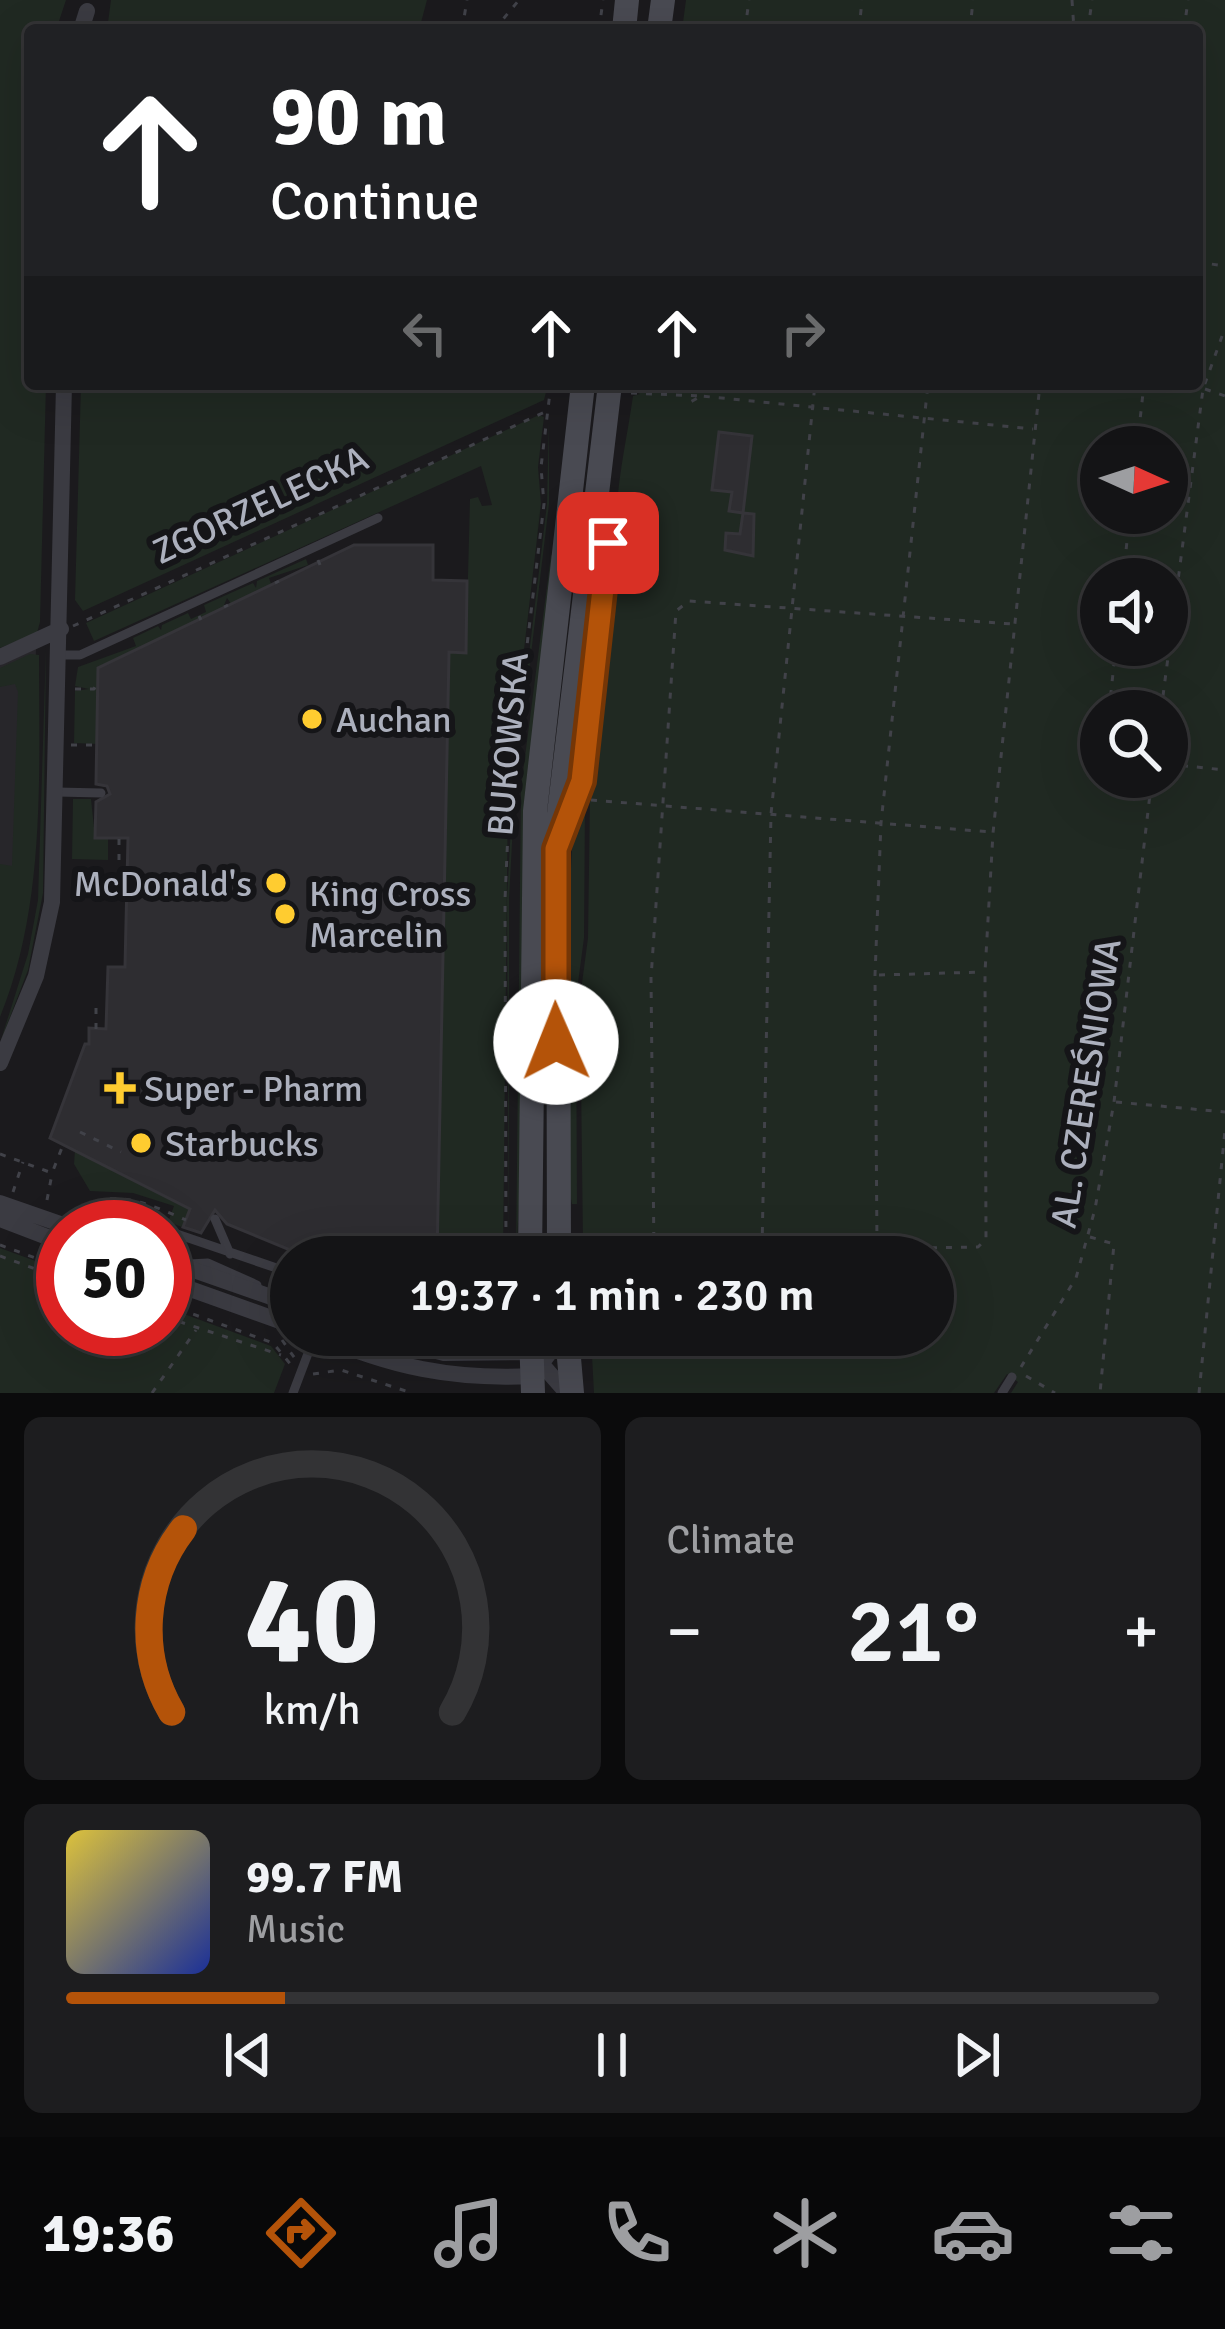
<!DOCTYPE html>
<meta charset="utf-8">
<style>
:root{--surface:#141416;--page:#1d1d1f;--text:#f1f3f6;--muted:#9d9ea1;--line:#333335;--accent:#b45309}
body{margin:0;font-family:Signika,sans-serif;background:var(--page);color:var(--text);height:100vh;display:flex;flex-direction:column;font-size:45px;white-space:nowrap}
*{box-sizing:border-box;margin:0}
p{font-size:39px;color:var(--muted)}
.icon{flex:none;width:66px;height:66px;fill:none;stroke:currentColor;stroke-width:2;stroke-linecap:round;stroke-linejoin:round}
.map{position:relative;height:1393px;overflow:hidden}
.details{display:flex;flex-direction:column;gap:24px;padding:24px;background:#0b0b0c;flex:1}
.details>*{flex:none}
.hud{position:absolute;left:24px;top:24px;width:1179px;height:366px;border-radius:12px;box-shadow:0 12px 48px #0002,0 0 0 3px var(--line);background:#202124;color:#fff;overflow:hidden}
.needle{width:78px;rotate:93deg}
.tools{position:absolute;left:1080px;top:426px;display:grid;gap:24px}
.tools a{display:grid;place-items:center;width:108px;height:108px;border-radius:50%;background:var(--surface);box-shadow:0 12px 48px #0002,0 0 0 3px var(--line);font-size:60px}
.speed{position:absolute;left:36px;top:1200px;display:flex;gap:24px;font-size:60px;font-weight:700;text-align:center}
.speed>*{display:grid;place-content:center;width:156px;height:156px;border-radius:50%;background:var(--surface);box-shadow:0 12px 48px #0002,0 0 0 3px var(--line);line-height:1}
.speed .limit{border:18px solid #d22;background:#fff;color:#111}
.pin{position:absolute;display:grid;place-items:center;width:102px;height:102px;color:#fff;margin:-51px;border-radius:24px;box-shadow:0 6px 18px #0006}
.me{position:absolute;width:132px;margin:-66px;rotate:359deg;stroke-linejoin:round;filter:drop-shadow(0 0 9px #0008)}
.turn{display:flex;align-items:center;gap:42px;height:252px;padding:0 48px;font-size:54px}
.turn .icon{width:156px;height:156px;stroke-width:2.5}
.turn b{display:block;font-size:84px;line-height:102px}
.lanes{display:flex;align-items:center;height:114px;padding:0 48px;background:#0003;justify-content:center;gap:60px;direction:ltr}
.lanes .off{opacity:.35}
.big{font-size:90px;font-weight:600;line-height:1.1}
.details .widget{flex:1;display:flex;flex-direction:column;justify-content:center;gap:18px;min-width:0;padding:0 42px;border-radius:18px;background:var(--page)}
.details .dial{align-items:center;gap:0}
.dial svg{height:312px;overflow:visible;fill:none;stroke:var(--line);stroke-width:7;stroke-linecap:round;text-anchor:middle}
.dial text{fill:var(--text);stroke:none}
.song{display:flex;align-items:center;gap:36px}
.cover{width:144px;height:144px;border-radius:18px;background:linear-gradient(135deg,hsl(50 70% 55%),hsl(230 70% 35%))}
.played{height:12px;border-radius:6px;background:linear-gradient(90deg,var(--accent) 20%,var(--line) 20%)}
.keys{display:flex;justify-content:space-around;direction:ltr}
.heat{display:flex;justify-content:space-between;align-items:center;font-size:66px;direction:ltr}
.details .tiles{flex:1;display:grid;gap:24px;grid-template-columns:1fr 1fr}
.widget:last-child{grid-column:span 2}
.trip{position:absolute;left:270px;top:1236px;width:684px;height:120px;border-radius:60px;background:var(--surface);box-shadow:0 12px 48px #0002,0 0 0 3px var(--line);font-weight:600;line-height:120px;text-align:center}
.tabs{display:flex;height:192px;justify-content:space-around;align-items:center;background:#080809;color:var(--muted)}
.tabs .icon{width:84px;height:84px}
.tabs .current{color:var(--accent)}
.tabs b{font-size:54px;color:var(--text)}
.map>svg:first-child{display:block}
.built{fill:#27262a}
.green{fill:#202922;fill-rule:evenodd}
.building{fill:#2e2d31;stroke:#353439;stroke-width:3}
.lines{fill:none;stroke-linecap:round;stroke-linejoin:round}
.path{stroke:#414249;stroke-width:3;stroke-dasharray:6 9;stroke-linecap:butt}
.lane{stroke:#3b3b42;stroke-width:9}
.street{stroke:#3b3b42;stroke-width:16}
.secondary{stroke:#494a52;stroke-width:24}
.route-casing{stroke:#753606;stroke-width:30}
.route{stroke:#b45309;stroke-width:21}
.poi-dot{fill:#ffcc30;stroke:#151518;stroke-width:4.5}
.labels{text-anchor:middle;stroke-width:12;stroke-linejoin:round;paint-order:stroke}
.street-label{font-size:36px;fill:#acb0bd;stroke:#151518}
.poi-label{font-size:36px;fill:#acb0bd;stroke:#151518;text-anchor:start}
</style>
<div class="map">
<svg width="1225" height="1393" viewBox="0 0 1225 1393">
<rect width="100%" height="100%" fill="#1b1a1d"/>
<path class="built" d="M36,649l-6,220 -30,142v-346z"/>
<path class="green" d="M0,0h66l-10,30h-26v354h16l-6,238 -3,11 -37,15z
M111,0h316l-8,30h-312z
M686,0h539v1393h-214l7,-11 -11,-8 -13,19h-400l-2,-37 -8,-21h349v-78h-341v-8l-9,-6 -3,-245 8,-60 2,-144 32,-257 -6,-6c0,-48 11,-92 17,-135l7,-2 -6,-3 1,-7h562v-354h-515zM1101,447h66v66h-66zM1101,579h66v66h-66zM1101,711h66v66h-66z
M81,384h467l-4,16 -461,211 -8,-11z
M539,415l5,2 -6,50 3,37 -33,283 -5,470h-66l12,-604 17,-1 4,-153 8,-2 4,9 10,-1 -11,-39 -387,175 -8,-18z
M549,420v84l-34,284 -6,111v358l-2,-358 6,-111 34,-284z
M551,555l4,1 -39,701 5,-469z
M306,559l2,6 -39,13 3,9 -40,18 -5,-7 -5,12 -124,57 -1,77 -23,-1 1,-52 14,-2 -14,-3 3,-19 58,-21 -3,-8 25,-12 3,4 1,-5 26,-12 3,6 15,-7 -2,-7 49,-22 3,5 1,-7z
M46,647l-3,246 -15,77 -28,73 28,-89 10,-54z
M30,654l9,1c0,119 7,250 -39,362v-153l12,2 6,-174 -3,-8 -15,3v-19z
M73,799h18l4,38 13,1v22l-36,-1z
M585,803l-1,135 -8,60 1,206h-5l-7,-35 -2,-161 11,-193z
M75,1150l115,59 -8,18 -14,-5 6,-16 -41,-13 -43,-2 -16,-27z
M0,1248l63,23v58h102v-22l106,39 14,18 -11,29h-274z"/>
<path class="building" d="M719,432l33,4 -9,77 -14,-2 3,-19 -20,-2z
M743,513l11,1 -1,42 -28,-6 1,-17 14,1z
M354,545h79v35l34,1 -1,72 -17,-1 -12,605h-130l-80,-33 -12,-14 -14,23 -18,-6 7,-18 -140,-71 35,-94h4v-16l17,1 2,-62h17l3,-129h-33l1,-36 14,-8 -3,-8 -11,-2 2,-116z"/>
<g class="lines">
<path class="path" d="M1072,0l2,30
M462,30l5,-30
M494,30l25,-30
M599,30l4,-30
M745,30l4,-30
M859,30l3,-30
M970,30l3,-30
M1088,30l4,-30
M1184,30l4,-30
M1197,262l28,4
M703,384l-2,12 332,33
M1205,389l20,7
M631,393l70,3 -14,8
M1137,447l7,-63
M318,560l2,5
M1123,579l7,-66
M275,583l4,-2
M224,607l4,-2
M199,616l2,4
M73,626l472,-214
M75,689h19l4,-8
M1109,711l7,-66
M1161,711l42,-322 22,-61
M71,745h22
M1167,764l58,6
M591,800l400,32
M119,860v-22
M879,975l104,-3
M96,1029v-21
M1116,1102l109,10
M80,1132l41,20
M0,1154l52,19 11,-28
M13,1192l10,-30
M47,1200l5,-26
M83,1210c27,-25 73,-3 103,10
M1090,1237l24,7 -14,149
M0,1245l63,23
M877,1246l-2,-271 6,-152 47,-439
M762,1248l9,-434 44,-430
M586,1253l392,-6 8,-8 -1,-267 8,-139 47,-449
M654,1253l-3,-275 25,-367 13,-10 323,23
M0,1256l63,23
M506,1257l-1,-358 5,-112 34,-283 -3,-37 10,-83
M165,1304l108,39 19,23
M165,1317l116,38
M282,1340l14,20
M1021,1367l55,-89 19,-69 19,-107 38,-325
M313,1374l28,-4 71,23
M1026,1376l29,17
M152,1393l44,-63
M1199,1393l26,-263"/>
<path class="lane" d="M60,655h20l298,-137
M57,792l44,1
M568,822l14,-41 26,-238 -2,-37
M215,1219l15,35
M147,1227h11
M165,1230l126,43
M189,1264l19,-1 49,22
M293,1393l22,-58
M1002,1393l10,-16"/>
<path class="street" d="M81,30l6,-19
M0,657l61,-28
M0,1063l36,-87 16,-74 12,-518
M0,1203l69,24
M0,1219l63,24
M165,1260l126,44
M165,1280l126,45
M318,1335c72,32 135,45 214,41l31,-41
M378,1335l66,18 87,-1 36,41"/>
<path class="secondary" d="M624,30l3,-30
M659,30l4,-30
M530,1257l5,-446 48,-427
M559,1257l-1,-435 52,-438
M531,1335l2,58
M567,1335l5,58"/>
</g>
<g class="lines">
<g class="route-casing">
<path id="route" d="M556,1042v-193l26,-68 26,-238"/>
</g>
<use href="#route" class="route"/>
</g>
<g class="poi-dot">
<circle cx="312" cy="719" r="12"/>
<circle cx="276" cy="883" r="12"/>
<circle cx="285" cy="914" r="12"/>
<path d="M114 1070h12v12h12v12h-12v12h-12v-12h-12v-12h12z"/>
<circle cx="141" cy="1143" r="12"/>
</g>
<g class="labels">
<g class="street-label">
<text transform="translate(260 504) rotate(-25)" y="13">ZGORZELECKA</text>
<text transform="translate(507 744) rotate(-85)" y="13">BUKOWSKA</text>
<text transform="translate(1085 1083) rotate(-81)" y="13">AL. CZEREŚNIOWA</text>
</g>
<g class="poi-label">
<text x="336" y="732">Auchan</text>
<text x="252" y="896" text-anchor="end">McDonald's</text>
<text x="309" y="906">King Cross<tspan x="309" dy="41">Marcelin</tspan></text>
<text x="144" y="1101">Super - Pharm</text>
<text x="165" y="1156">Starbucks</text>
</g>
</g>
</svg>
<div class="tools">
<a><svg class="needle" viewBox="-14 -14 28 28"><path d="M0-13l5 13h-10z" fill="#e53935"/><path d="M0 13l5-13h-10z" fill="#9d9ea1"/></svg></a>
<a><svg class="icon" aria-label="sound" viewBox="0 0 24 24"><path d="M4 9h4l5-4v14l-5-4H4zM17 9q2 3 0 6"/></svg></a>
<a><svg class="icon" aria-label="search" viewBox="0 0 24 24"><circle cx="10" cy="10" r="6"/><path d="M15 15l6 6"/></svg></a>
</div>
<div class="speed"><div class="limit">50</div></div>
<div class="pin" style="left:608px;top:543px;background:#d93025"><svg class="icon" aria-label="arrive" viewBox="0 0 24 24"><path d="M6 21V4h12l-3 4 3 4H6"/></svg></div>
<svg class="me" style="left:556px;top:1042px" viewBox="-20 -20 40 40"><circle r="19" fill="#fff"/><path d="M0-13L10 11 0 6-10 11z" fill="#b45309"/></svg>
<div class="trip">19:37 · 1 min · 230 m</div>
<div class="hud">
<div class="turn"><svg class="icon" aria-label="ahead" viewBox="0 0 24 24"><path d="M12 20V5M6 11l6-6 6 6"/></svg><div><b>90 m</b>Continue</div></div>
<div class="lanes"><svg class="icon off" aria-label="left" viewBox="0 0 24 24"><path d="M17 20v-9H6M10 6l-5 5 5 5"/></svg><svg class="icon" aria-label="ahead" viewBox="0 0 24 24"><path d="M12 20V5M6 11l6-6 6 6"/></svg><svg class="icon" aria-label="ahead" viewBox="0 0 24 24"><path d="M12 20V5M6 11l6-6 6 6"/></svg><svg class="icon off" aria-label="right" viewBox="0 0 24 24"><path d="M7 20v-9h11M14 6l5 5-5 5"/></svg></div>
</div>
</div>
<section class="details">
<div class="tiles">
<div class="widget dial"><svg viewBox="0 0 100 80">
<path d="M14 69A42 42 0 1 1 86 69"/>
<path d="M14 69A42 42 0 0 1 17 22" stroke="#b45309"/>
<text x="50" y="56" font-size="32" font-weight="700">40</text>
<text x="50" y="72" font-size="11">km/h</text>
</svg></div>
<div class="widget"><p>Climate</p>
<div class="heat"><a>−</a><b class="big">21°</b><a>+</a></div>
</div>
<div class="widget">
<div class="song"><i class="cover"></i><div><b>99.7 FM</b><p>Music</p></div></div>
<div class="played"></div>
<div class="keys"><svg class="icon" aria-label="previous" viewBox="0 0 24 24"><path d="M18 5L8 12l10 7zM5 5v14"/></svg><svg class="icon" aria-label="pause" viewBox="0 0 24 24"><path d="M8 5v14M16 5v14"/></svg><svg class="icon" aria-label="next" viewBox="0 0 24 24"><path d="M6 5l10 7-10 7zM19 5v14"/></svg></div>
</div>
</div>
</section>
<nav class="tabs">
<b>19:36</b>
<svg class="icon current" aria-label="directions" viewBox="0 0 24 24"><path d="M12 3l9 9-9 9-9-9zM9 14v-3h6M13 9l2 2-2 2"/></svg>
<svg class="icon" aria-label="music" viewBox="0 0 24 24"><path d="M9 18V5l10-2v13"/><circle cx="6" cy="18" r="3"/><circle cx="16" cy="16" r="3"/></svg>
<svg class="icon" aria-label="phone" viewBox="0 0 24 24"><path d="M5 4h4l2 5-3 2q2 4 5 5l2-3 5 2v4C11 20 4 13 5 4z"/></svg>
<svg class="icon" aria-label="climate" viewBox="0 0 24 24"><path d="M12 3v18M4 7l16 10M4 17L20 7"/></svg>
<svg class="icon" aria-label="car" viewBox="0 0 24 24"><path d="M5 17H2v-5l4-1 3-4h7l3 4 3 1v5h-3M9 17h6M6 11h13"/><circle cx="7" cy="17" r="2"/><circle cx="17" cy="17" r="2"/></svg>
<svg class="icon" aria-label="filters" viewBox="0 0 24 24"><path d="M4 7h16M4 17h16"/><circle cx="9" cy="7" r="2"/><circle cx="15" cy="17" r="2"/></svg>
</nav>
